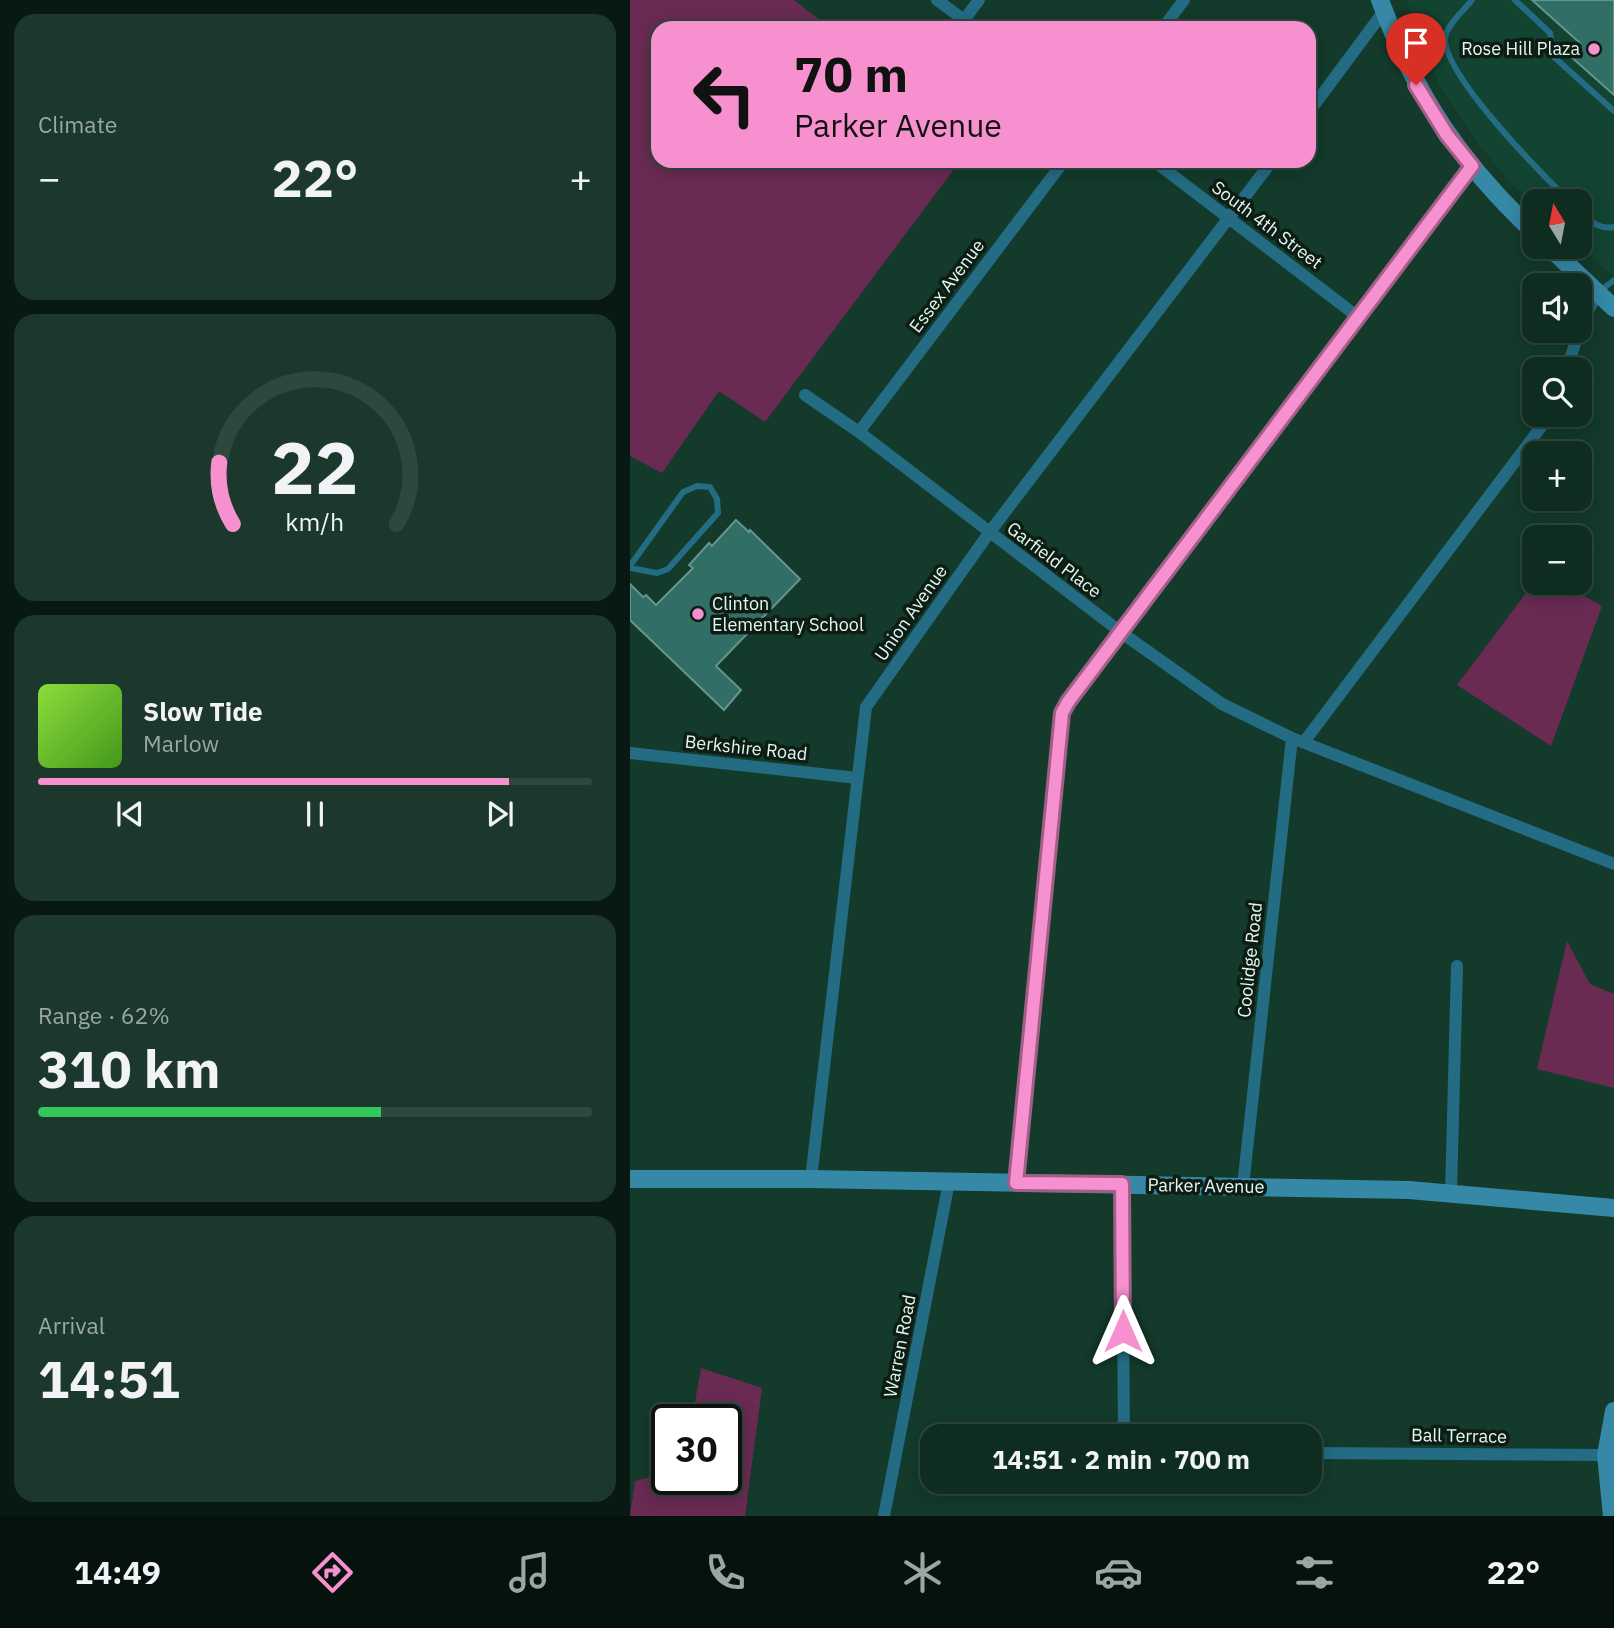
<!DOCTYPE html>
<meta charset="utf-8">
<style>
:root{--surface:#0e2c20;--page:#1c382d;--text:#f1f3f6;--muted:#9ba7a5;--line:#2e483e;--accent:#f790ce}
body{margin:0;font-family:"IBM Plex Sans",sans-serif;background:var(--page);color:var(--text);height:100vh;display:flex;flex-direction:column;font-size:26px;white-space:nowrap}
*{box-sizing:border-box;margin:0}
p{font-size:23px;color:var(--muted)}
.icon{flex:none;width:38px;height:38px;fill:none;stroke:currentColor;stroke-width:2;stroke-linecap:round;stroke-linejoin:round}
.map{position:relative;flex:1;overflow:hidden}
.drawer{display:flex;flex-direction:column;gap:14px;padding:14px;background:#081812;width:630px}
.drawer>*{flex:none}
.hud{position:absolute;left:21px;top:21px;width:665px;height:147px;border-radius:21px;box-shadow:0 4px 18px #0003,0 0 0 2px var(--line);background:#f790ce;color:#111;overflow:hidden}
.needle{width:46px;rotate:350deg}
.buttons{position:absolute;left:892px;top:189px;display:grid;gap:14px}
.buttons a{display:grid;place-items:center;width:70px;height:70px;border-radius:14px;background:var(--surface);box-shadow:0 4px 18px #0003,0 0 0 2px var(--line);font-size:35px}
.speed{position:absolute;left:21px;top:1404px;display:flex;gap:14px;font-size:35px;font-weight:700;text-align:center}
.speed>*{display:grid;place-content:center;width:91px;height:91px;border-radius:50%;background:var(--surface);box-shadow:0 4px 18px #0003,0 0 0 2px var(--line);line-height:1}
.speed .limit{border:4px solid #111;border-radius:10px;background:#fff;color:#111}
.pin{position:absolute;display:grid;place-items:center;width:60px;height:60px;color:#fff;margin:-72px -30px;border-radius:50% 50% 50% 0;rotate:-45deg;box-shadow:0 0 7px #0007}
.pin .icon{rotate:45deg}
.me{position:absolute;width:77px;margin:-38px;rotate:0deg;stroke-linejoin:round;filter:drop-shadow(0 0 5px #0008)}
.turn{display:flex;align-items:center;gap:24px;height:147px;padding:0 28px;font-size:32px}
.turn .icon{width:91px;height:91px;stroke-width:2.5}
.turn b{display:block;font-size:49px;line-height:60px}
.big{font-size:52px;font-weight:700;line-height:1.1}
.drawer .tile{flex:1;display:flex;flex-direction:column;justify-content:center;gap:10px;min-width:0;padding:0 24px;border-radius:21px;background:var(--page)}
.drawer .dial{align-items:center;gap:0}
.dial svg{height:182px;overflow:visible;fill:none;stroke:var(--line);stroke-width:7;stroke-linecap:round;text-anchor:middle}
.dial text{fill:var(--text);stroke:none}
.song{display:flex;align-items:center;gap:21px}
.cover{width:84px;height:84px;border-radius:10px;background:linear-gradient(135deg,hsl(90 70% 55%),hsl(100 70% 35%))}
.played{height:7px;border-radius:4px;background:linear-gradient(90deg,var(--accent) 85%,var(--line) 85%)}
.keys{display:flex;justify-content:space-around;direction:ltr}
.heat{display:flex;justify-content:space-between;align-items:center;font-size:38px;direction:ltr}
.charge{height:10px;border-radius:5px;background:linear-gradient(90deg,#34c759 62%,var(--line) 0)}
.trip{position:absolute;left:290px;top:1424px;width:402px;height:70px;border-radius:21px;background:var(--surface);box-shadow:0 4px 18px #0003,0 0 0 2px var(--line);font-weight:700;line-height:70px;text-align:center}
.dock{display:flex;height:112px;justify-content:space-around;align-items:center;background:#06120d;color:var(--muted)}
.dock .icon{width:49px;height:49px}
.dock .selected{color:var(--accent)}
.dock b{font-size:32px;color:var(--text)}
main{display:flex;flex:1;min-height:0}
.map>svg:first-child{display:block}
.built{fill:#124431}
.green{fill:#692b52}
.building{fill:#316e66;stroke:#66958e;stroke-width:2}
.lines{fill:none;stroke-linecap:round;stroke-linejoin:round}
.lane{stroke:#236c84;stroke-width:6}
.street{stroke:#236c84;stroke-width:12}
.secondary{stroke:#3589a6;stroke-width:18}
.route-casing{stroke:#a15e86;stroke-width:18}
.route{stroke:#f790ce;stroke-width:12}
.poi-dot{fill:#f790ce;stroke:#0d1d16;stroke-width:2.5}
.labels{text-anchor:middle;stroke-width:7;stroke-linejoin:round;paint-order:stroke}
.poi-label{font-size:18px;fill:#e4f9ee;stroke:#0d1d16;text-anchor:end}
.street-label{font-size:18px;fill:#e4f9ee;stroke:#0d1d16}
</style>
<main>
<section class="drawer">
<div class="tile"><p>Climate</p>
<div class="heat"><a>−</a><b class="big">22°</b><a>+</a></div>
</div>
<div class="tile dial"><svg viewBox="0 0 100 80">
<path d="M14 69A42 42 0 1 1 86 69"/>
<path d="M14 69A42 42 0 0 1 8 42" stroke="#f790ce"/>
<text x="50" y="56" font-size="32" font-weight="700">22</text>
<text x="50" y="72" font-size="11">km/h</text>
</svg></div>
<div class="tile">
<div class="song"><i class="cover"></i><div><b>Slow Tide</b><p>Marlow</p></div></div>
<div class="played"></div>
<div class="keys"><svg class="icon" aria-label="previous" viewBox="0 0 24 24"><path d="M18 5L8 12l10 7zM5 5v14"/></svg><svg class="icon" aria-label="pause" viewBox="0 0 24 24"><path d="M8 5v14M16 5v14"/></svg><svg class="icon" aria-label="next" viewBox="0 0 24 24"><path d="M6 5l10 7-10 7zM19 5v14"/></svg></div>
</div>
<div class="tile"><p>Range · 62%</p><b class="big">310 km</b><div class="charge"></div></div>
<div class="tile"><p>Arrival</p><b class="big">14:51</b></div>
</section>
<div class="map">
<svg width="984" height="1516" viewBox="0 0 984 1516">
<rect width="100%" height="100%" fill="#133a2b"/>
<path class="built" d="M776,0h208v277l-34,-30v-46h-45v5l-28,-27 -33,-41 -34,-51z"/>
<path class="green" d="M0,0h164l36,28h-172v133h302l-195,261 -46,-31 -57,82 -32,-17z
M905,581v2h26l41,23 -51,140 -94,-61z
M937,941l23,43 24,10v94l-77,-19z
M71,1368l61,20 -17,128h-115l5,-35 32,-8v6h59v-60h-34z"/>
<path class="building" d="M902,0h82v95l-45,-40 11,-12z
M106,520l13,12 1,-2 50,49 -84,87 25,24 -17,20 -94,-90v-36l13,13 3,-2 10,10 37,-37 -4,-3 20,-22 3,3z"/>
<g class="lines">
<path class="lane" d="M842,0c-7,9 -23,23 -26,34 -11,33 99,144 124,167
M885,0l35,33 4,24 60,54
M950,211c11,10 18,19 34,16
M969,292l15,-12
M0,566l53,-74 14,-6 13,1 7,12 1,14 -50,56 -11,4 -27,-5"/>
<path class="street" d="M307,0l38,28
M334,20l15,-20
M533,28l21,-28
M679,112l75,-101
M524,161l204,156
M950,325l18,-32
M937,369l12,-38
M175,395l54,37 263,201 100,71 70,34 322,126
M229,432l205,-271
M674,742l237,-315 6,-12
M0,753l227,25
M181,1179l55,-472 123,-174 283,-372
M386,1183l46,-470 5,-11 405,-536
M492,1184l2,253
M613,1186l49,-448
M821,1192l6,-226
M681,1453l295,2
M254,1516l65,-334"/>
<path class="secondary" d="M750,0c35,95 81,164 155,233
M919,247l65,61
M0,1179h181l598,11 205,18
M982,1516l-6,-61 8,-44"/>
</g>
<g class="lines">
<g class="route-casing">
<path id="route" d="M493,1331l-1,-147 -106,-1 46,-470 6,-11 404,-536 -25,-31 -31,-50"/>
</g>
<use href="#route" class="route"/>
</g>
<g class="poi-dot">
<circle cx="964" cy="49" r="7"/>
<circle cx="68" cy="614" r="7"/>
</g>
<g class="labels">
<g class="poi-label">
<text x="950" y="55">Rose Hill Plaza</text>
<text x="82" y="610" text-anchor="start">Clinton<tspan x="82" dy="21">Elementary School</tspan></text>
</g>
<g class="street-label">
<text transform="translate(637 225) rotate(37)" y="6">South 4th Street</text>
<text transform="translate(317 286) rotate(-53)" y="6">Essex Avenue</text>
<text transform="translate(424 560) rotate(37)" y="6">Garfield Place</text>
<text transform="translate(281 613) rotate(-55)" y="6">Union Avenue</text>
<text transform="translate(116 748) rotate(6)" y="6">Berkshire Road</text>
<text transform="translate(620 960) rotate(-84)" y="6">Coolidge Road</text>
<text transform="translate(576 1186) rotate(1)" y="6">Parker Avenue</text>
<text transform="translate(270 1346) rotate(-79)" y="6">Warren Road</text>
<text transform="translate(829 1436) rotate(1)" y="6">Ball Terrace</text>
</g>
</g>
</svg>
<div class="buttons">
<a><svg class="needle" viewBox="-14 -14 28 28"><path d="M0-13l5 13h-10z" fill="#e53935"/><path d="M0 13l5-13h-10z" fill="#9ba7a5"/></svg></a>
<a><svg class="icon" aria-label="sound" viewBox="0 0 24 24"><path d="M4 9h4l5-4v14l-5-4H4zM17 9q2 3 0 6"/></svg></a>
<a><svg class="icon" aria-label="search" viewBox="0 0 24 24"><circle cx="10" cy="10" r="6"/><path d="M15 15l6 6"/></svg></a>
<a>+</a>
<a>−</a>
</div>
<div class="speed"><div class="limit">30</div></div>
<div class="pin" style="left:786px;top:85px;background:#d93025"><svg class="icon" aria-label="arrive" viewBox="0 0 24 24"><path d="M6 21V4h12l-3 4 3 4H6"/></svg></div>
<svg class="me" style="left:493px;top:1331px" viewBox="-20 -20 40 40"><path d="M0-17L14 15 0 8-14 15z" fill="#f790ce" stroke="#fff" stroke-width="4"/></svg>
<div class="trip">14:51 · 2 min · 700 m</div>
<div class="hud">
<div class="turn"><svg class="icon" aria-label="left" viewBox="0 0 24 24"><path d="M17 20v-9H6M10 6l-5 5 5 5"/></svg><div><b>70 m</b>Parker Avenue</div></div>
</div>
</div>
</main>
<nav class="dock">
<b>14:49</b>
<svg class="icon selected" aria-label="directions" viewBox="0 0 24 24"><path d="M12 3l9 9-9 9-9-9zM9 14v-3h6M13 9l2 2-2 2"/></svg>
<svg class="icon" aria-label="music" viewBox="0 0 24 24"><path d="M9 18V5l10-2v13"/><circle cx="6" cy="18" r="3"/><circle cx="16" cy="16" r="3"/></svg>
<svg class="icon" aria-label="phone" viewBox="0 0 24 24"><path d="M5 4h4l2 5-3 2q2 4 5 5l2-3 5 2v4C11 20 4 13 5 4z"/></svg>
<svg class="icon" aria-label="climate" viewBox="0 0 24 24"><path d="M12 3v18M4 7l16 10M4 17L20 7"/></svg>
<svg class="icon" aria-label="car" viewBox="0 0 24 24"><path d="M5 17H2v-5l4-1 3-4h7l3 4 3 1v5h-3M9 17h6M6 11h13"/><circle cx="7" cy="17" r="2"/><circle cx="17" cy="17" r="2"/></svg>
<svg class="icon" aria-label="filters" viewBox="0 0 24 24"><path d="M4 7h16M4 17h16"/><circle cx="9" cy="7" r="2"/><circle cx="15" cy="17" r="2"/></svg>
<b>22°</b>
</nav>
